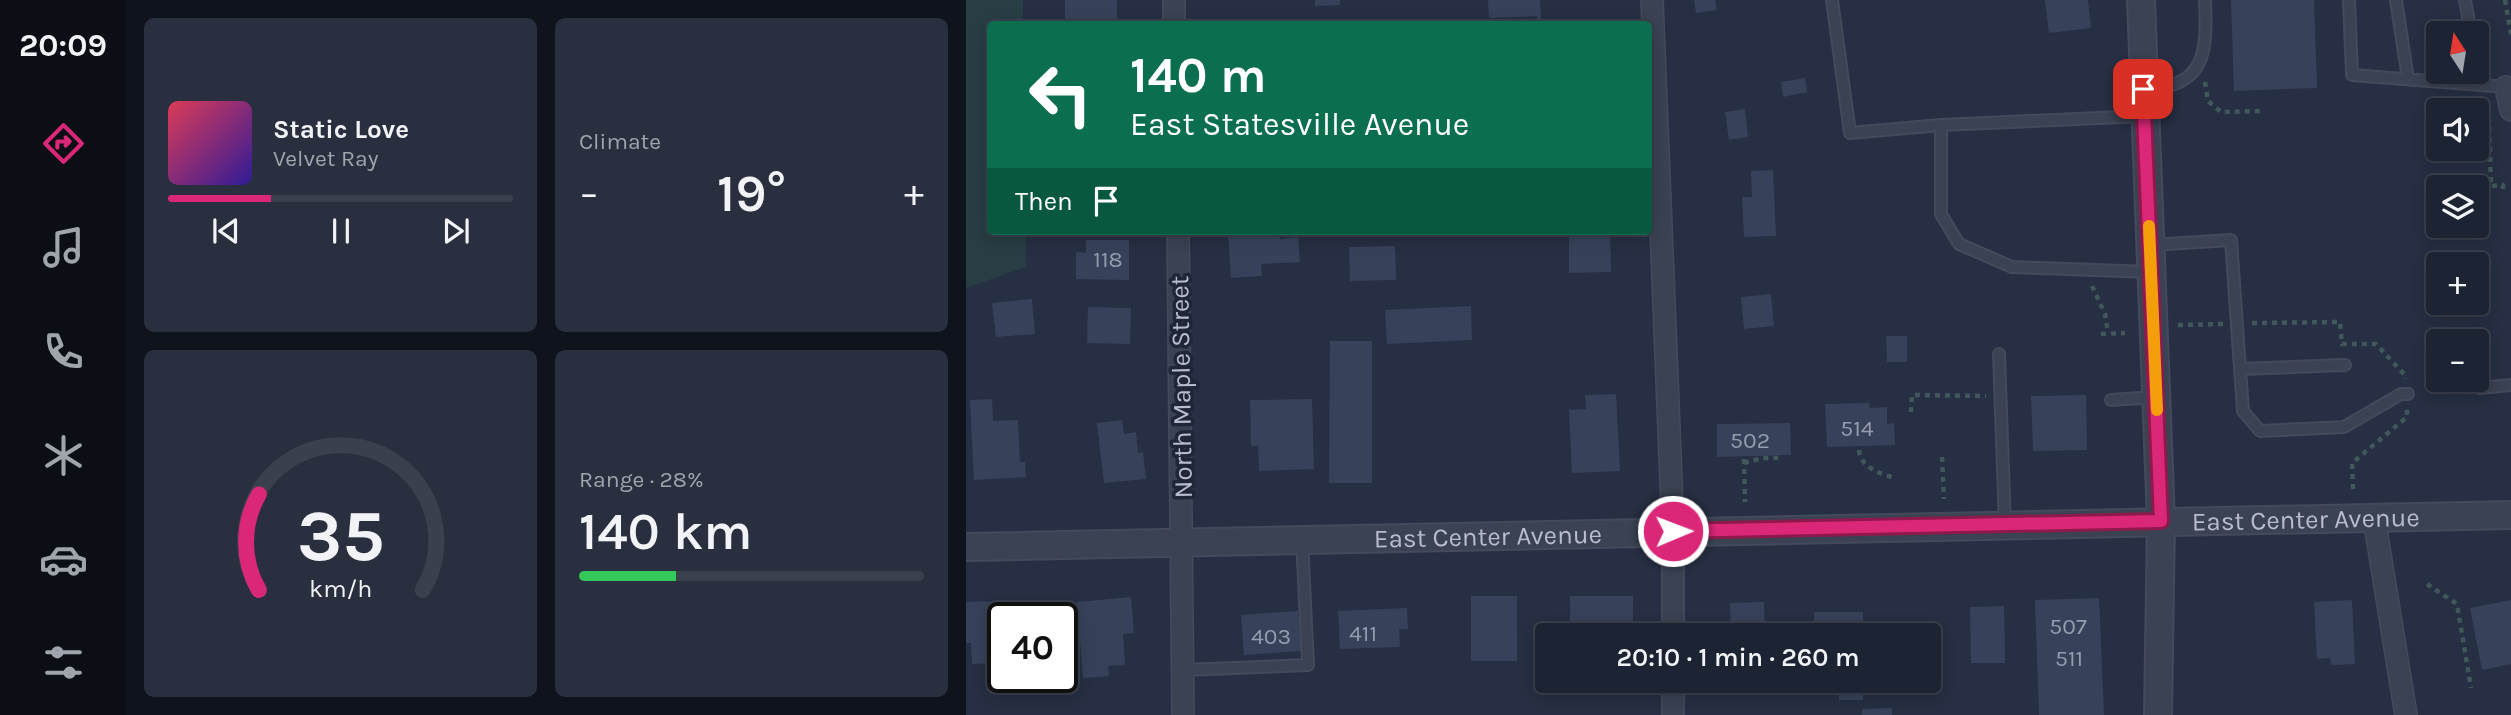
<!DOCTYPE html>
<meta charset="utf-8">
<style>
:root{--surface:#1c2332;--page:#292f3e;--text:#f1f3f6;--muted:#a0a4ac;--line:#3a404d;--accent:#db2777}
body{margin:0;font-family:Karla,sans-serif;background:var(--page);color:var(--text);height:100vh;display:flex;flex-direction:column;font-size:26px;white-space:nowrap}
*{box-sizing:border-box;margin:0}
p{font-size:23px;color:var(--muted)}
.icon{flex:none;width:38px;height:38px;fill:none;stroke:currentColor;stroke-width:2;stroke-linecap:round;stroke-linejoin:round}
.map{position:relative;flex:1;overflow:hidden}
.side{display:flex;flex-direction:column;gap:18px;padding:18px;background:#0f131c;width:840px}
.side>*{flex:none}
.top-card{position:absolute;left:21px;top:21px;width:665px;height:214px;border-radius:7px;box-shadow:0 4px 18px #0003,0 0 0 2px var(--line);background:#0b6e4f;color:#fff;overflow:hidden}
.needle{width:46px;rotate:348deg}
.buttons{position:absolute;left:1460px;top:21px;display:grid;gap:14px}
.buttons a{display:grid;place-items:center;width:63px;height:63px;border-radius:7px;background:var(--surface);box-shadow:0 4px 18px #0003,0 0 0 2px var(--line);font-size:35px}
.speed{position:absolute;left:21px;top:602px;display:flex;gap:14px;font-size:35px;font-weight:700;text-align:center}
.speed>*{display:grid;place-content:center;width:91px;height:91px;border-radius:50%;background:var(--surface);box-shadow:0 4px 18px #0003,0 0 0 2px var(--line);line-height:1}
.speed .limit{border:4px solid #111;border-radius:10px;background:#fff;color:#111}
.pin{position:absolute;display:grid;place-items:center;width:60px;height:60px;color:#fff;margin:-30px;border-radius:14px;box-shadow:0 4px 10px #0006}
.me{position:absolute;width:77px;margin:-38px;rotate:89deg;stroke-linejoin:round;filter:drop-shadow(0 0 5px #0008)}
.turn{display:flex;align-items:center;gap:24px;height:147px;padding:0 28px;font-size:32px}
.turn .icon{width:91px;height:91px;stroke-width:2.5}
.turn b{display:block;font-size:49px;line-height:60px}
.then{display:flex;align-items:center;height:66px;padding:0 28px;background:#0003;gap:14px;font-size:26px}
.big{font-size:52px;font-weight:600;line-height:1.1}
.side .card{flex:1;display:flex;flex-direction:column;justify-content:center;gap:10px;min-width:0;padding:0 24px;border-radius:10px;background:var(--page)}
.side .dial{align-items:center;gap:0}
.dial svg{height:182px;overflow:visible;fill:none;stroke:var(--line);stroke-width:7;stroke-linecap:round;text-anchor:middle}
.dial text{fill:var(--text);stroke:none}
.song{display:flex;align-items:center;gap:21px}
.cover{width:84px;height:84px;border-radius:10px;background:linear-gradient(135deg,hsl(350 70% 55%),hsl(250 70% 35%))}
.played{height:7px;border-radius:4px;background:linear-gradient(90deg,var(--accent) 30%,var(--line) 30%)}
.keys{display:flex;justify-content:space-around;direction:ltr}
.heat{display:flex;justify-content:space-between;align-items:center;font-size:38px;direction:ltr}
.charge{height:10px;border-radius:5px;background:linear-gradient(90deg,#34c759 28%,var(--line) 0)}
.side .tiles{flex:1;display:grid;gap:18px;grid-template-columns:repeat(2,1fr)}
.trip{position:absolute;left:569px;top:623px;width:406px;height:70px;border-radius:7px;background:var(--surface);box-shadow:0 4px 18px #0003,0 0 0 2px var(--line);font-weight:600;line-height:70px;text-align:center}
main{display:flex;flex:1;min-height:0}
.tabs{display:flex;flex-direction:column;width:126px;justify-content:space-around;align-items:center;background:#0b0e14;color:var(--muted)}
.tabs .icon{width:49px;height:49px}
.tabs .on{color:var(--accent)}
.tabs b{font-size:32px;color:var(--text)}
.map>svg:first-child{display:block}
.park{fill:#283e44}
.building{fill:#37425a}
.lines{fill:none;stroke-linecap:round;stroke-linejoin:round}
.service-casing{stroke:#444a5c;stroke-width:14}
.minor-casing{stroke:#444a5c;stroke-width:24}
.tertiary-casing{stroke:#444a5c;stroke-width:30}
.path{stroke:#41575c;stroke-width:4.5;stroke-dasharray:5 5;stroke-linecap:butt}
.service{stroke:#3a4253;stroke-width:10}
.minor{stroke:#3a4253;stroke-width:21}
.tertiary{stroke:#3a4253;stroke-width:26}
.route-casing{stroke:#8e194d;stroke-width:18}
.route{stroke:#db2777;stroke-width:12}
.slow{stroke:#f59e0b;stroke-width:12}
.labels{text-anchor:middle;stroke-width:7;stroke-linejoin:round;paint-order:stroke}
.number-label{font-size:23px;fill:#959cae}
.street-label{font-size:26px;fill:#b7bdcd;stroke:#1f2638}
</style>
<main>
<nav class="tabs">
<b>20:09</b>
<svg class="icon on" aria-label="directions" viewBox="0 0 24 24"><path d="M12 3l9 9-9 9-9-9zM9 14v-3h6M13 9l2 2-2 2"/></svg>
<svg class="icon" aria-label="music" viewBox="0 0 24 24"><path d="M9 18V5l10-2v13"/><circle cx="6" cy="18" r="3"/><circle cx="16" cy="16" r="3"/></svg>
<svg class="icon" aria-label="phone" viewBox="0 0 24 24"><path d="M5 4h4l2 5-3 2q2 4 5 5l2-3 5 2v4C11 20 4 13 5 4z"/></svg>
<svg class="icon" aria-label="climate" viewBox="0 0 24 24"><path d="M12 3v18M4 7l16 10M4 17L20 7"/></svg>
<svg class="icon" aria-label="car" viewBox="0 0 24 24"><path d="M5 17H2v-5l4-1 3-4h7l3 4 3 1v5h-3M9 17h6M6 11h13"/><circle cx="7" cy="17" r="2"/><circle cx="17" cy="17" r="2"/></svg>
<svg class="icon" aria-label="filters" viewBox="0 0 24 24"><path d="M4 7h16M4 17h16"/><circle cx="9" cy="7" r="2"/><circle cx="15" cy="17" r="2"/></svg>
</nav>
<section class="side">
<div class="tiles">
<div class="card">
<div class="song"><i class="cover"></i><div><b>Static Love</b><p>Velvet Ray</p></div></div>
<div class="played"></div>
<div class="keys"><svg class="icon" aria-label="previous" viewBox="0 0 24 24"><path d="M18 5L8 12l10 7zM5 5v14"/></svg><svg class="icon" aria-label="pause" viewBox="0 0 24 24"><path d="M8 5v14M16 5v14"/></svg><svg class="icon" aria-label="next" viewBox="0 0 24 24"><path d="M6 5l10 7-10 7zM19 5v14"/></svg></div>
</div>
<div class="card"><p>Climate</p>
<div class="heat"><a>−</a><b class="big">19°</b><a>+</a></div>
</div>
<div class="card dial"><svg viewBox="0 0 100 80">
<path d="M14 69A42 42 0 1 1 86 69"/>
<path d="M14 69A42 42 0 0 1 14 27" stroke="#db2777"/>
<text x="50" y="56" font-size="32" font-weight="700">35</text>
<text x="50" y="72" font-size="11">km/h</text>
</svg></div>
<div class="card"><p>Range · 28%</p><b class="big">140 km</b><div class="charge"></div></div>
</div>
</section>
<div class="map">
<svg width="1545" height="715" viewBox="0 0 1545 715">
<rect width="100%" height="100%" fill="#262f43"/>
<path class="park" d="M0,0h57v24h-33v207h36v36l-60,21z"/>
<path class="building" d="M99,0h52v24h-52z
M349,0h25v5l-25,1z
M522,0h52l1,21 -4,1v-6l-48,2z
M728,0h21l2,10 -21,3z
M1079,0h43l3,28 -42,5z
M1265,0h83l3,88 -83,3z
M317,19v5h-56l-1,-2z
M353,21l27,2v1h-27z
M839,78l2,14 -24,5 -2,-15z
M779,109l3,28 -19,3 -4,-28z
M807,170l3,66 -32,1 -2,-40h10l-1,-26z
M313,231l1,8 18,-2 2,25 -39,2 1,12 -31,2 -3,-45z
M603,231h41l1,41 -42,1z
M120,240h43v40l-53,-1v-27l10,1z
M429,246l1,34 -46,1 -1,-34z
M805,294l3,32 -30,3 -3,-32z
M66,299l3,35 -39,3 -4,-34z
M505,306l1,34 -85,4 -2,-34z
M122,307l43,1 -1,36 -43,-1z
M920,336h21v26h-20z
M364,341h42v142h-43z
M650,394l4,77 -48,2 -3,-63 17,-1 -1,-14z
M1120,395l1,55 -54,1 -2,-55z
M26,399l1,22 25,-1 2,42h5l1,15 -52,3 -4,-80z
M346,399l2,70 -55,2 -1,-25h-7l-1,-46z
M903,403l1,5 17,-1v17l7,-1 1,22 -68,2 -2,-43z
M156,420l2,14 12,-2 2,21 5,-1 3,27 -42,4 -7,-60z
M824,423l1,32 -74,2v-33z
M505,596h46v65h-46z
M604,596h63v39h-63z
M165,597l3,36 -11,1 2,31 -17,1 1,10 -26,2 -6,-76z
M1133,598l5,117h-65l-4,-115z
M1386,600l3,64 -24,1 -1,-7 -13,1 -3,-57z
M1545,600v64l-29,6 -12,-62z
M29,601l2,62 -25,1 -1,-21h-5v-41z
M798,602l1,33h-34l-1,-32z
M1038,606l1,57h-34l-1,-56z
M441,608l1,21h-9l1,18 -60,2 -2,-38z
M332,611l3,40 -57,4 -3,-40z
M848,612h49v23h-49z
M873,681h24v19h-24z
M926,708v7h-30v-6z"/>
<g class="lines">
<g class="service-casing">
<path id="service" d="M866,0l18,133 91,-8
M1383,0l3,75 154,12
M1430,0l12,79
M1499,0l6,33
M1510,61l5,24
M1180,89c61,-2 61,-39 59,-89
M1178,116l-203,9v89l18,30 53,23 139,5
M1185,245l80,-5 12,171 17,20 84,-4 57,-33h7
M1033,354l6,171
M1274,369l105,-4
M1514,388l31,-3
M1145,400l45,-3
M217,670l125,-5 -6,-126"/>
</g>
<g class="minor-casing">
<path id="minor" d="M208,0v24
M686,0l21,531v104
M1540,87l5,23
M212,231l5,484
M1408,518l32,197
M707,681v34"/>
</g>
<g class="tertiary-casing">
<g id="tertiary">
<path d="M1175,0l20,521 -3,194"/>
<path id="s1" d="M0,547l1545,-32"/>
</g>
</g>
<path class="path" d="M1539,0l6,34
M1239,82l3,19 13,11 42,-1
M1523,117l2,69 12,-1v6
M1514,186h11
M1126,286l13,28 3,19
M1286,323l88,-1 2,22h34l29,31v4
M1212,325l45,-1
M1135,334l24,-1
M945,412l1,-17 74,1
M893,450c2,18 21,24 37,28
M976,457l2,42
M778,459l1,43
M778,463l19,-5h19
M1387,489l-1,-26 55,-46v-8
M1461,584l30,20 14,84"/>
<use href="#service" class="service"/>
<use href="#minor" class="minor"/>
<use href="#tertiary" class="tertiary"/>
</g>
<g class="lines">
<g class="route-casing">
<path id="route" d="M707,531l488,-10 -18,-432"/>
</g>
<use href="#route" class="route"/>
<path class="slow" d="M1183,226l8,184"/>
</g>
<g class="labels">
<g class="number-label">
<text x="142" y="267">118</text>
<text x="891" y="436">514</text>
<text x="784" y="448">502</text>
<text x="1102" y="634">507</text>
<text x="397" y="641">411</text>
<text x="305" y="644">403</text>
<text x="1103" y="666">511</text>
</g>
<g class="street-label">
<text transform="translate(215 387) rotate(-91)" y="9">North Maple Street</text>
<text dy="9" stroke="none"><textPath href="#s1" startOffset="1340">East Center Avenue</textPath></text>
<text dy="9" stroke="none"><textPath href="#s1" startOffset="522">East Center Avenue</textPath></text>
</g>
</g>
</svg>
<div class="buttons">
<a><svg class="needle" viewBox="-14 -14 28 28"><path d="M0-13l5 13h-10z" fill="#e53935"/><path d="M0 13l5-13h-10z" fill="#a0a4ac"/></svg></a>
<a><svg class="icon" aria-label="sound" viewBox="0 0 24 24"><path d="M4 9h4l5-4v14l-5-4H4zM17 9q2 3 0 6"/></svg></a>
<a><svg class="icon" aria-label="layers" viewBox="0 0 24 24"><path d="M12 4l9 5-9 5-9-5zM3 14l9 5 9-5"/></svg></a>
<a>+</a>
<a>−</a>
</div>
<div class="speed"><div class="limit">40</div></div>
<div class="pin" style="left:1177px;top:89px;background:#d93025"><svg class="icon" aria-label="arrive" viewBox="0 0 24 24"><path d="M6 21V4h12l-3 4 3 4H6"/></svg></div>
<svg class="me" style="left:707px;top:531px" viewBox="-20 -20 40 40"><circle r="17" fill="#db2777" stroke="#fff" stroke-width="3"/><path d="M0-11L8 9 0 5-8 9z" fill="#fff"/></svg>
<div class="trip">20:10 · 1 min · 260 m</div>
<div class="top-card">
<div class="turn"><svg class="icon" aria-label="left" viewBox="0 0 24 24"><path d="M17 20v-9H6M10 6l-5 5 5 5"/></svg><div><b>140 m</b>East Statesville Avenue</div></div>
<div class="then">Then<svg class="icon" aria-label="arrive" viewBox="0 0 24 24"><path d="M6 21V4h12l-3 4 3 4H6"/></svg></div>
</div>
</div>
</main>
